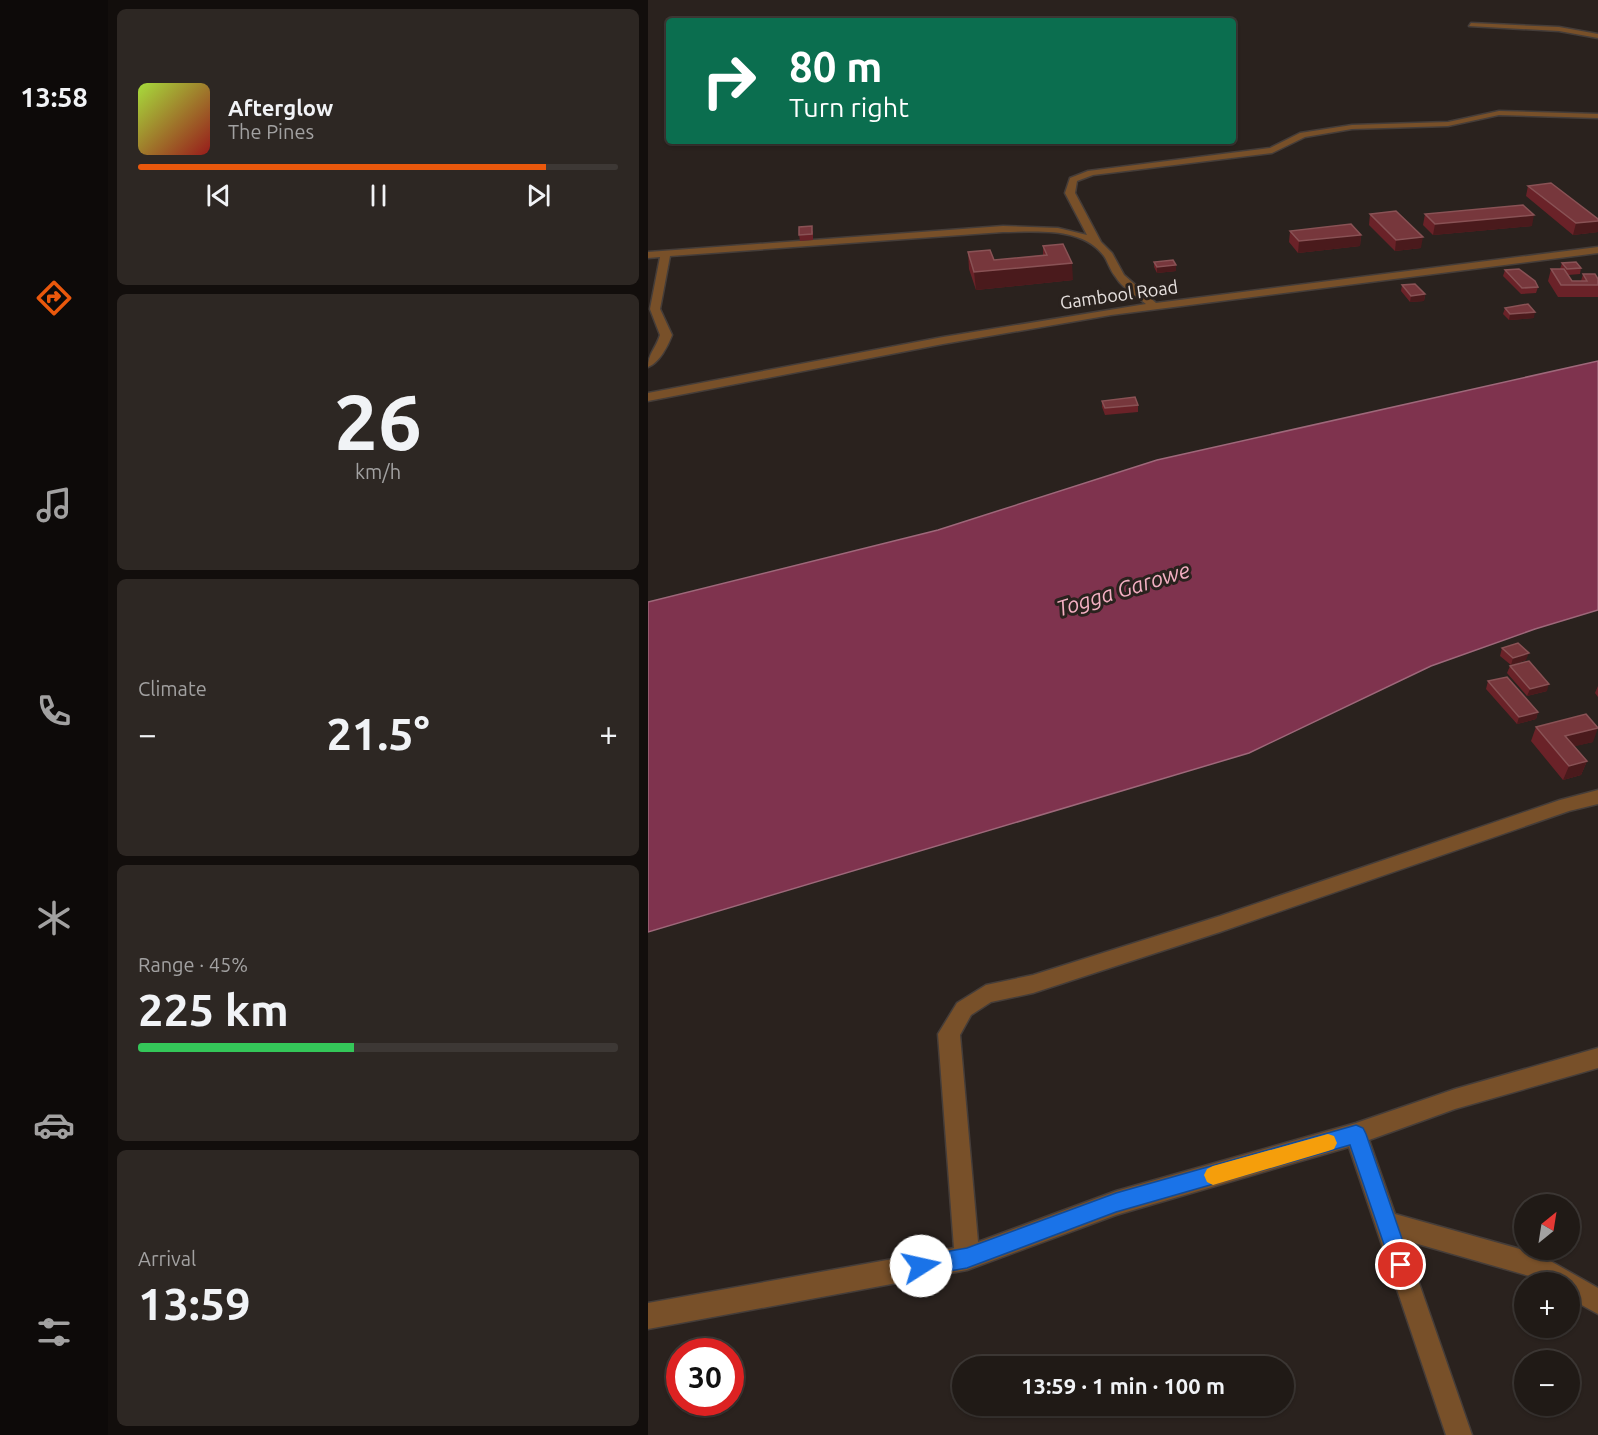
<!DOCTYPE html>
<meta charset="utf-8">
<style>
:root{--surface:#201a16;--page:#2d2723;--text:#f1f3f6;--muted:#a2a1a1;--line:#3d3835;--accent:#ea580c}
body{margin:0;font-family:Ubuntu,sans-serif;background:var(--page);color:var(--text);height:100vh;display:flex;flex-direction:column;font-size:22px;white-space:nowrap}
*{box-sizing:border-box;margin:0}
p{font-size:20px;color:var(--muted)}
.icon{flex:none;width:33px;height:33px;fill:none;stroke:currentColor;stroke-width:2;stroke-linecap:round;stroke-linejoin:round}
.map{position:relative;flex:1;overflow:hidden}
.side{display:flex;flex-direction:column;gap:9px;padding:9px;background:#120e0c;width:540px}
.side>*{flex:none}
.guide{position:absolute;left:18px;top:18px;width:570px;height:126px;border-radius:6px;box-shadow:0 2px 4px #0004,0 0 0 2px var(--line);background:#0b6e4f;color:#fff;overflow:hidden}
.needle{width:39px;rotate:30deg}
.controls{position:absolute;left:866px;top:1194px;display:grid;gap:12px}
.controls a{display:grid;place-items:center;width:66px;height:66px;border-radius:50%;background:var(--surface);box-shadow:0 2px 4px #0004,0 0 0 2px var(--line);font-size:30px}
.speed{position:absolute;left:18px;top:1338px;display:flex;gap:12px;font-size:30px;font-weight:700;text-align:center}
.speed>*{display:grid;place-content:center;width:78px;height:78px;border-radius:50%;background:var(--surface);box-shadow:0 2px 4px #0004,0 0 0 2px var(--line);line-height:1}
.speed .limit{border:9px solid #d22;background:#fff;color:#111}
.pin{position:absolute;display:grid;place-items:center;width:51px;height:51px;color:#fff;margin:-26px;border:3px solid #fff;border-radius:50%;box-shadow:0 2px 6px #0007}
.me{position:absolute;width:66px;margin:-33px;rotate:80deg;stroke-linejoin:round;filter:drop-shadow(0 0 4px #0008)}
.turn{display:flex;align-items:center;gap:21px;height:126px;padding:0 24px;font-size:27px}
.turn .icon{width:78px;height:78px;stroke-width:2.5}
.turn b{display:block;font-size:42px;line-height:51px}
.big{font-size:45px;font-weight:600;line-height:1.1}
.side .card{flex:1;display:flex;flex-direction:column;justify-content:center;gap:9px;min-width:0;padding:0 21px;border-radius:9px;background:var(--page)}
.side .dial{align-items:center;gap:0}
.dial b{font-size:78px;line-height:1}
.song{display:flex;align-items:center;gap:18px}
.cover{width:72px;height:72px;border-radius:9px;background:linear-gradient(135deg,hsl(80 70% 55%),hsl(0 70% 35%))}
.played{height:6px;border-radius:3px;background:linear-gradient(90deg,var(--accent) 85%,var(--line) 85%)}
.keys{display:flex;justify-content:space-around;direction:ltr}
.heat{display:flex;justify-content:space-between;align-items:center;font-size:33px;direction:ltr}
.charge{height:9px;border-radius:4px;background:linear-gradient(90deg,#34c759 45%,var(--line) 0)}
.trip{position:absolute;left:304px;top:1356px;width:342px;height:60px;border-radius:30px;background:var(--surface);box-shadow:0 2px 4px #0004,0 0 0 2px var(--line);font-weight:600;line-height:60px;text-align:center}
main{display:flex;flex:1;min-height:0}
.tabs{display:flex;flex-direction:column;width:108px;justify-content:space-around;align-items:center;background:#0d0a09;color:var(--muted)}
.tabs .icon{width:42px;height:42px}
.tabs .current{color:var(--accent)}
.tabs b{font-size:27px;color:var(--text)}
.map>svg:first-child{display:block}
.water{fill:#7f334e;stroke:#9e687a;stroke-width:1.5}
.lines{fill:none;stroke-linecap:round;stroke-linejoin:round}
.minor-casing{stroke:#453d39;stroke-width:3}
.minor{fill:#785029;fill-rule:evenodd}
.wall{fill:#6a2228}
.shaded-wall{fill:#4a1a1c}
.building{fill:#77373c;stroke:#895255;stroke-width:1.5}
.route{fill:#1a73e8;stroke:#114b97;stroke-width:1.5}
.slow{fill:#f59e0b}
.labels{text-anchor:middle;stroke-width:6;stroke-linejoin:round;paint-order:stroke}
.far-street-label{font-size:18px;fill:#e8e2e0;stroke:#2a221e}
.water-label{font-size:22px;font-style:italic;fill:#f3afc2;stroke:#2a221e}
</style>
<main>
<nav class="tabs">
<b>13:58</b>
<svg class="icon current" aria-label="directions" viewBox="0 0 24 24"><path d="M12 3l9 9-9 9-9-9zM9 14v-3h6M13 9l2 2-2 2"/></svg>
<svg class="icon" aria-label="music" viewBox="0 0 24 24"><path d="M9 18V5l10-2v13"/><circle cx="6" cy="18" r="3"/><circle cx="16" cy="16" r="3"/></svg>
<svg class="icon" aria-label="phone" viewBox="0 0 24 24"><path d="M5 4h4l2 5-3 2q2 4 5 5l2-3 5 2v4C11 20 4 13 5 4z"/></svg>
<svg class="icon" aria-label="climate" viewBox="0 0 24 24"><path d="M12 3v18M4 7l16 10M4 17L20 7"/></svg>
<svg class="icon" aria-label="car" viewBox="0 0 24 24"><path d="M5 17H2v-5l4-1 3-4h7l3 4 3 1v5h-3M9 17h6M6 11h13"/><circle cx="7" cy="17" r="2"/><circle cx="17" cy="17" r="2"/></svg>
<svg class="icon" aria-label="filters" viewBox="0 0 24 24"><path d="M4 7h16M4 17h16"/><circle cx="9" cy="7" r="2"/><circle cx="15" cy="17" r="2"/></svg>
</nav>
<section class="side">
<div class="card">
<div class="song"><i class="cover"></i><div><b>Afterglow</b><p>The Pines</p></div></div>
<div class="played"></div>
<div class="keys"><svg class="icon" aria-label="previous" viewBox="0 0 24 24"><path d="M18 5L8 12l10 7zM5 5v14"/></svg><svg class="icon" aria-label="pause" viewBox="0 0 24 24"><path d="M8 5v14M16 5v14"/></svg><svg class="icon" aria-label="next" viewBox="0 0 24 24"><path d="M6 5l10 7-10 7zM19 5v14"/></svg></div>
</div>
<div class="card dial"><b>26</b><p>km/h</p></div>
<div class="card"><p>Climate</p>
<div class="heat"><a>−</a><b class="big">21.5°</b><a>+</a></div>
</div>
<div class="card"><p>Range · 45%</p><b class="big">225 km</b><div class="charge"></div></div>
<div class="card"><p>Arrival</p><b class="big">13:59</b></div>
</section>
<div class="map">
<svg width="950" height="1435" viewBox="0 0 950 1435">
<rect width="100%" height="100%" fill="#2a221e"/>
<path class="water" d="M950,361v249l-63,19 -104,37 -182,87 -601,179v-330l290,-72 219,-70z"/>
<g class="lines">
<g class="minor-casing">
<path id="minor" d="M823,23l88,4 39,7v4l-39,-7 -90,-5z
M851,111l99,3v4l-99,-3 -51,11 -96,3 -47,8 -33,16 -179,22 -16,6 -2,12 26,49 11,11 12,22 32,28 442,-56v6l-487,62 -168,29 -295,57v-8l295,-56 203,-33c-11,-9 -24,-16 -31,-28 -5,-6 -7,-14 -11,-20 -22,-30 -69,-24 -101,-24l-333,24 -10,53 12,26c-4,11 -13,28 -24,32 0,-13 8,-19 12,-32l-10,-26 10,-52 -12,1v-6l355,-26 55,2 29,7 -22,-42 5,-15 18,-7 182,-23 30,-15 52,-8 96,-3z
M950,790v14l-29,7 -349,121 -187,61 -42,9 -20,13 -11,20 18,207 138,-51 240,-68 99,-34 143,-41v20l-143,41 -86,31 26,74 143,40 60,34v26l-29,-16v-16h-25l-11,-5 -129,-37 68,195h-26l-97,-288 -233,68 -149,55 -319,59v-26l306,-55 -16,-214 19,-31 29,-18 47,-10 187,-59 340,-116z"/>
</g>
<use href="#minor" class="minor"/>
</g>
<path class="wall" d="M880,186l70,46 -25,3 -47,-39z
M722,214l51,34 -26,3 -26,-26z
M777,214l107,12 -99,9 -10,-10z
M165,231v9l-13,1 -1,-6z
M642,231l71,4 -1,11 -62,7 -9,-11z
M395,246l30,34 -97,10 -7,-21 -1,-17 26,8 49,-5z
M506,262l22,3v6l-19,2 -3,-6z
M914,263l19,5 -1,6 -12,1 4,6h9l2,-7 15,5v18h-40l-10,-16 3,-12h9z
M857,270l33,17 -2,6 -15,1 -18,-18z
M754,285l23,9 -1,7 -14,1 -9,-11z
M857,308l29,10 -25,2 -6,-6z
M454,401l36,4v7l-33,3 -3,-8z
M854,648l24,12 -15,5 36,26 -20,5 -20,-23 3,-7 1,-1 -11,-9z
M840,681l50,31 -2,7 -19,5 -31,-35z
M950,686v11l-3,-4z
M888,727l57,15 -19,4 13,15 -6,14 -18,5 -32,-39z"/>
<path class="shaded-wall" d="M886,215l-2,11 -99,9 2,-11z
M950,221v11l-25,3 3,-12z
M713,235l-1,11 -62,7 1,-12z
M775,237l-2,11 -26,3 1,-11z
M424,263l1,17 -97,10 -2,-18z
M528,265v6l-19,2v-6z
M777,294l-1,7 -14,1 1,-6z
M887,312l-1,6 -25,2 1,-6z
M881,653l-3,7 -15,5 2,-7z
M901,684l-2,7 -20,5 3,-7z
M890,712l-2,7 -19,5 2,-7z
M950,728l-5,14 -33,8 5,-14z
M939,761l-6,14 -18,5 6,-14z"/>
<path class="building" d="M903,183l47,36v2l-22,2 -48,-37z
M875,205l11,10 -99,9 -10,-10z
M748,211l27,26 -27,3 -26,-26z
M703,224l10,11 -62,6 -9,-10z
M164,226v8l-13,1v-8z
M415,244l9,19 -98,9 -6,-20 22,-2 4,10 53,-5 -4,-9z
M525,260l3,5 -19,2 -3,-5z
M928,262l5,6 -14,1 -5,-6z
M871,269l16,12 3,6 -16,1 -17,-18z
M903,269h13l8,12h15l-4,-7h12l3,5v6h-37z
M767,284l10,10 -14,2 -9,-11z
M880,304l7,8 -25,2 -5,-6z
M487,397l3,8 -33,3 -3,-7z
M870,643l11,10 -16,5 -11,-10z
M881,661l20,23 -19,5 -20,-23z
M859,677l31,35 -19,5 -31,-36z
M938,714l12,14 -33,8 22,25 -18,5 -33,-39z"/>
<path class="route" d="M708,1125l7,3 3,6 45,131 -3,8 -7,2 -7,-2 -3,-8 -41,-120 -234,67 -149,56 -46,8 -7,-3 -3,-7 3,-7 7,-3 46,-8 149,-55z"/>
<path class="slow" d="M680,1134l6,2 3,7 -3,6 -6,2 -115,34 -6,-3 -3,-7 3,-6 6,-3z"/>
<g class="labels">
<g class="far-street-label">
<text transform="translate(471 295) rotate(-8)" y="6">Gambool Road</text>
</g>
<g class="water-label">
<text transform="translate(475 589) rotate(-17)" y="8">Togga Garowe</text>
</g>
</g>
</svg>
<div class="controls">
<a><svg class="needle" viewBox="-14 -14 28 28"><path d="M0-13l5 13h-10z" fill="#e53935"/><path d="M0 13l5-13h-10z" fill="#a2a1a1"/></svg></a>
<a>+</a>
<a>−</a>
</div>
<div class="speed"><div class="limit">30</div></div>
<div class="pin" style="left:753px;top:1265px;background:#d93025"><svg class="icon" aria-label="arrive" viewBox="0 0 24 24"><path d="M6 21V4h12l-3 4 3 4H6"/></svg></div>
<svg class="me" style="left:273px;top:1266px" viewBox="-20 -20 40 40"><circle r="19" fill="#fff"/><path d="M0-13L10 11 0 6-10 11z" fill="#1a73e8"/></svg>
<div class="trip">13:59 · 1 min · 100 m</div>
<div class="guide">
<div class="turn"><svg class="icon" aria-label="right" viewBox="0 0 24 24"><path d="M7 20v-9h11M14 6l5 5-5 5"/></svg><div><b>80 m</b>Turn right</div></div>
</div>
</div>
</main>
